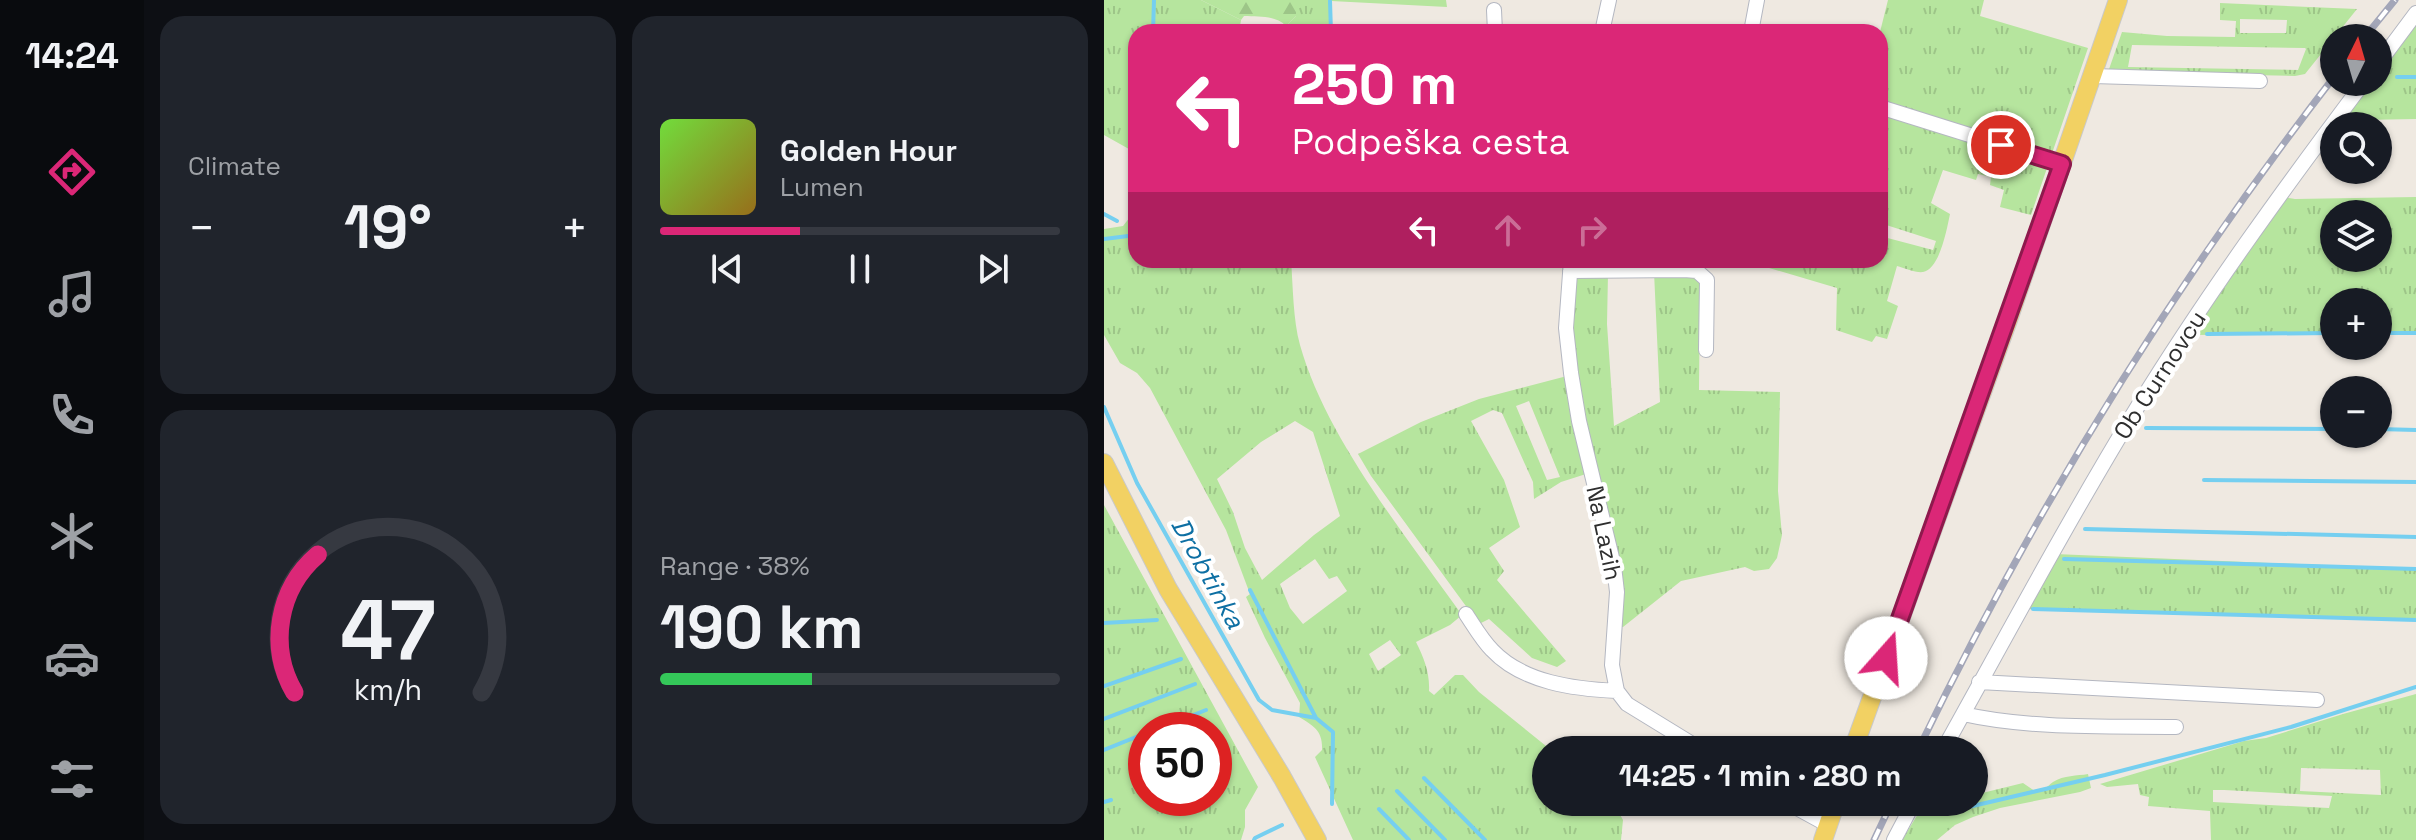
<!DOCTYPE html>
<meta charset="utf-8">
<style>
:root{--surface:#171b24;--page:#20242c;--text:#f1f3f6;--muted:#9ea1a6;--line:#363941;--accent:#db2777}
body{margin:0;font-family:"Space Grotesk",sans-serif;background:var(--page);color:var(--text);height:100vh;display:flex;flex-direction:column;font-size:30px;white-space:nowrap}
*{box-sizing:border-box;margin:0}
p{font-size:26px;color:var(--muted)}
.icon{flex:none;width:44px;height:44px;fill:none;stroke:currentColor;stroke-width:2;stroke-linecap:round;stroke-linejoin:round}
.map{position:relative;flex:1;overflow:hidden}
.side{display:flex;flex-direction:column;gap:16px;padding:16px;background:#0d0f14;width:960px}
.side>*{flex:none}
.top-card{position:absolute;left:24px;top:24px;width:760px;height:244px;border-radius:24px;box-shadow:0 2px 6px #0004;background:#db2777;color:#fff;overflow:hidden}
.needle{width:52px;rotate:5deg}
.fabs{position:absolute;left:1216px;top:24px;display:grid;gap:16px}
.fabs a{display:grid;place-items:center;width:72px;height:72px;border-radius:50%;background:var(--surface);box-shadow:0 2px 6px #0004;font-size:40px}
.speed{position:absolute;left:24px;top:712px;display:flex;gap:16px;font-size:40px;font-weight:700;text-align:center}
.speed>*{display:grid;place-content:center;width:104px;height:104px;border-radius:50%;background:var(--surface);box-shadow:0 2px 6px #0004;line-height:1}
.speed .limit{border:12px solid #d22;background:#fff;color:#111}
.pin{position:absolute;display:grid;place-items:center;width:68px;height:68px;color:#fff;margin:-34px;border:4px solid #fff;border-radius:50%;box-shadow:0 2px 8px #0007}
.me{position:absolute;width:88px;margin:-44px;rotate:19deg;stroke-linejoin:round;filter:drop-shadow(0 0 6px #0008)}
.turn{display:flex;align-items:center;gap:28px;height:168px;padding:0 32px;font-size:36px}
.turn .icon{width:104px;height:104px;stroke-width:2.5}
.turn b{display:block;font-size:56px;line-height:68px}
.lanes{display:flex;align-items:center;height:76px;padding:0 32px;background:#0003;justify-content:center;gap:40px;direction:ltr}
.lanes .off{opacity:.35}
.big{font-size:60px;font-weight:700;line-height:1.1}
.side .card{flex:1;display:flex;flex-direction:column;justify-content:center;gap:12px;min-width:0;padding:0 28px;border-radius:24px;background:var(--page)}
.side .dial{align-items:center;gap:0}
.dial svg{height:208px;overflow:visible;fill:none;stroke:var(--line);stroke-width:7;stroke-linecap:round;text-anchor:middle}
.dial text{fill:var(--text);stroke:none}
.song{display:flex;align-items:center;gap:24px}
.cover{width:96px;height:96px;border-radius:12px;background:linear-gradient(135deg,hsl(100 70% 55%),hsl(40 70% 35%))}
.played{height:8px;border-radius:4px;background:linear-gradient(90deg,var(--accent) 35%,var(--line) 35%)}
.keys{display:flex;justify-content:space-around;direction:ltr}
.heat{display:flex;justify-content:space-between;align-items:center;font-size:44px;direction:ltr}
.charge{height:12px;border-radius:6px;background:linear-gradient(90deg,#34c759 38%,var(--line) 0)}
.side .tiles{flex:1;display:grid;gap:16px;grid-template-columns:repeat(2,1fr)}
.trip{position:absolute;left:428px;top:736px;width:456px;height:80px;border-radius:40px;background:var(--surface);box-shadow:0 2px 6px #0004;font-weight:700;line-height:80px;text-align:center}
main{display:flex;flex:1;min-height:0}
.tabs{display:flex;flex-direction:column;width:144px;justify-content:space-around;align-items:center;background:#090b0e;color:var(--muted)}
.tabs .icon{width:56px;height:56px}
.tabs .active{color:var(--accent)}
.tabs b{font-size:36px;color:var(--text)}
.map>svg:first-child{display:block}
.grass{fill:url(#grass-tufts);fill-rule:evenodd}
.forest{fill:url(#forest-firs)}
.lines{fill:none;stroke-linecap:round;stroke-linejoin:round}
.stream{stroke:#75cff0;stroke-width:4}
.minor-casing{stroke:#b4b7c1;stroke-width:16}
.major-casing{stroke:#c9c9c9;stroke-width:20}
.minor{stroke:#fff;stroke-width:14}
.major{stroke:#f2d163;stroke-width:18}
.rail-casing{stroke:#a3a6b8;stroke-width:7}
.rail{stroke:#fff;stroke-width:4;stroke-dasharray:12;stroke-linecap:butt}
.route-casing{stroke:#8e194d;stroke-width:20}
.route{stroke:#db2777;stroke-width:14}
.labels{text-anchor:middle;stroke-width:8;stroke-linejoin:round;paint-order:stroke}
.street-label{font-size:24px;fill:#2e2e2e;stroke:#fff}
.water-label{font-size:26px;font-style:italic;fill:#0d6fa3;stroke:#fff}
</style>
<main>
<nav class="tabs">
<b>14:24</b>
<svg class="icon active" aria-label="directions" viewBox="0 0 24 24"><path d="M12 3l9 9-9 9-9-9zM9 14v-3h6M13 9l2 2-2 2"/></svg>
<svg class="icon" aria-label="music" viewBox="0 0 24 24"><path d="M9 18V5l10-2v13"/><circle cx="6" cy="18" r="3"/><circle cx="16" cy="16" r="3"/></svg>
<svg class="icon" aria-label="phone" viewBox="0 0 24 24"><path d="M5 4h4l2 5-3 2q2 4 5 5l2-3 5 2v4C11 20 4 13 5 4z"/></svg>
<svg class="icon" aria-label="climate" viewBox="0 0 24 24"><path d="M12 3v18M4 7l16 10M4 17L20 7"/></svg>
<svg class="icon" aria-label="car" viewBox="0 0 24 24"><path d="M5 17H2v-5l4-1 3-4h7l3 4 3 1v5h-3M9 17h6M6 11h13"/><circle cx="7" cy="17" r="2"/><circle cx="17" cy="17" r="2"/></svg>
<svg class="icon" aria-label="filters" viewBox="0 0 24 24"><path d="M4 7h16M4 17h16"/><circle cx="9" cy="7" r="2"/><circle cx="15" cy="17" r="2"/></svg>
</nav>
<section class="side">
<div class="tiles">
<div class="card"><p>Climate</p>
<div class="heat"><a>−</a><b class="big">19°</b><a>+</a></div>
</div>
<div class="card">
<div class="song"><i class="cover"></i><div><b>Golden Hour</b><p>Lumen</p></div></div>
<div class="played"></div>
<div class="keys"><svg class="icon" aria-label="previous" viewBox="0 0 24 24"><path d="M18 5L8 12l10 7zM5 5v14"/></svg><svg class="icon" aria-label="pause" viewBox="0 0 24 24"><path d="M8 5v14M16 5v14"/></svg><svg class="icon" aria-label="next" viewBox="0 0 24 24"><path d="M6 5l10 7-10 7zM19 5v14"/></svg></div>
</div>
<div class="card dial"><svg viewBox="0 0 100 80">
<path d="M14 69A42 42 0 1 1 86 69"/>
<path d="M14 69A42 42 0 0 1 23 16" stroke="#db2777"/>
<text x="50" y="56" font-size="32" font-weight="700">47</text>
<text x="50" y="72" font-size="11">km/h</text>
</svg></div>
<div class="card"><p>Range · 38%</p><b class="big">190 km</b><div class="charge"></div></div>
</div>
</section>
<div class="map">
<svg width="1312" height="840" viewBox="0 0 1312 840">
<defs>
<pattern id="grass-tufts" width="24" height="20" patternUnits="userSpaceOnUse" patternTransform="scale(2)"><rect width="24" height="20" fill="#b6e59e"/><path d="M3 7l-1-3M5 7V3M7 7l1-3M15 17l-1-3M17 17v-4M19 17l1-3" fill="none" stroke="#9dc588"/></pattern>
<pattern id="forest-firs" width="22" height="20" patternUnits="userSpaceOnUse" patternTransform="scale(2)"><rect width="22" height="20" fill="#b6e59e"/><path d="M5 1l3.5 6h-7zM16 11l3.5 6h-7z" fill="#9dc588"/></pattern>
</defs>
<rect width="100%" height="100%" fill="#efe9e1"/>
<path class="grass" d="M0,0h97l40,20 -2,12h-103v121l-32,-18z
M192,0h150l1,7 -116,-6 -1,31h-43l-1,-6 10,-10z
M784,0h96l-4,16 108,32 -57,167 -31,-8 4,-17 -14,-5 1,-8 -13,-3 -2,6 -33,-10 -12,33 19,11c-3,14 -10,55 -27,58 -7,1 -19,-4 -26,-6l-10,35 11,5 -11,33 -11,-3 -4,6 -36,-12 1,-42 -78,-23 -1,-5h122v-24l53,14 3,-9 -56,-18v-191z
M1116,3l137,6 -52,65 -10,2 -187,-4 14,-40 45,4 68,1 1,-16 -16,-1zM1136,19l47,1 -1,13h-46zM1028,45l173,3 1,1 -8,21 -170,-3z
M1312,19v100l-55,1 -16,-3 25,-35h8v-11z
M32,197v63h155c2,26 2,60 9,85 26,93 106,191 162,270l-12,10 -34,17c8,16 14,31 13,49l5,4 21,-20h8l16,17 72,58h-5v52h67l10,18 -2,20h-268l-38,-83 7,-7c1,-19 -8,-24 -23,-33l1,-14 -35,-65 -19,-41 4,-3 -24,-64 -76,-142 -13,-15 -17,-10 -16,-28v-106l19,-3 7,-9zM191,421l18,11 27,84 -26,19 -52,45 -17,-32 -12,-36 -16,-33 44,-37zM211,559l14,20 8,-3 10,15 -44,33 -13,-16 -10,-24zM286,640l11,15 -23,16 -9,-17z
M1179,197l12,2 121,-2v137h-38v-32h-44v32l-145,1zM1230,214h44v44h-44z
M550,272l39,2 7,7 -1,109 81,2 -2,99 4,44 -5,23 -8,11 -15,2 -9,-4 -64,14 -58,46h-3l-51,-302 3,-42 7,-7 29,-2 -1,50 7,102 46,-24z
M463,376l19,98 -25,8 -27,17 -1,-17 -31,-69 -9,-3 -22,11 33,59 16,47 -31,21 15,23 -7,9 69,81 -9,6 -25,-9 -43,-39 -10,5 -108,-148 -13,-22 63,-32 58,-23zM425,401l31,76 -13,3 -31,-74z
M0,505l154,282 -13,23v17l-4,13h-137zM42,730h68v68h-68z
M951,554l361,15v50l-392,-10z
M1312,694v146h-205l-1,-29 -62,-5 1,-9 -9,-2 -2,-11 -31,3 -7,-3 144,-43 22,-3 77,-24zM1197,768l79,2 1,25 -81,-4zM1109,790h11l108,6 -3,12 -116,-6z
M984,774l3,14 -11,4 -80,16 -27,9 -18,8 -18,15h-35l19,-31 24,-7h29v-7l49,-12 13,9c10,-2 10,-5 17,-10 11,-7 24,-6 35,-8z"/>
<path class="forest" d="M97,0h95v16l-10,10c-11,-11 -27,-9 -42,-10l-3,4z"/>
<g class="lines">
<path class="stream" d="M226,1l1,31
M49,32l1,-32
M1293,77h19
M0,214l13,7
M0,239l32,-4
M1274,333h38
M1103,334l127,-1
M0,407l33,76 122,217 13,10 44,8
M1042,428l188,1
M1274,429l38,1
M1100,480l212,2
M981,529l331,8
M960,559l352,10
M146,590l66,128 17,14 -1,72
M929,609l383,11
M0,623l53,-3
M0,686l77,-27
M0,719l91,-35
M51,730l51,-20
M0,750l42,-17
M320,778l61,62
M293,791l48,49
M0,802l7,-2
M275,809l30,31
M839,813l162,-38 186,-48 125,-40
M150,840l1,-2 27,-13"/>
<g class="minor-casing">
<path id="minor" d="M390,10l1,22
M498,32l7,-32
M647,32l6,-32
M1274,64l38,-51
M989,76l167,5
M776,107l182,57
M467,260l-5,68 5,45 8,48 35,145 3,26 -5,73 5,26 10,13 75,46
M466,271l114,-1 13,1 10,9 -1,70
M362,614c8,12 16,26 26,36 31,33 83,39 125,41
M875,682l338,18
M859,714c66,15 145,12 213,13
M839,750c64,-115 126,-231 195,-344 69,-112 147,-219 226,-324
M682,802l42,23
M790,840l20,-38"/>
</g>
<g class="major-casing">
<path id="major" d="M0,463l64,126 114,188 35,63
M749,750l155,-430 110,-320
M719,840l13,-38"/>
</g>
<use href="#minor" class="minor"/>
<use href="#major" class="major"/>
<g class="rail-casing">
<path id="rail" d="M1260,38l31,-38
M814,750c115,-238 254,-464 416,-673
M770,840l18,-38"/>
</g>
<use href="#rail" class="rail"/>
</g>
<g class="lines">
<g class="route-casing">
<path id="route" d="M782,658l176,-494 -61,-19"/>
</g>
<use href="#route" class="route"/>
</g>
<g class="labels">
<g class="street-label">
<text transform="translate(1056 375) rotate(-57)" y="8">Ob Curnovcu</text>
<text transform="translate(500 533) rotate(78)" y="8">Na Lazih</text>
</g>
<g class="water-label">
<text transform="translate(104 573) rotate(61)" y="9">Drobtinka</text>
</g>
</g>
</svg>
<div class="fabs">
<a><svg class="needle" viewBox="-14 -14 28 28"><path d="M0-13l5 13h-10z" fill="#e53935"/><path d="M0 13l5-13h-10z" fill="#9ea1a6"/></svg></a>
<a><svg class="icon" aria-label="search" viewBox="0 0 24 24"><circle cx="10" cy="10" r="6"/><path d="M15 15l6 6"/></svg></a>
<a><svg class="icon" aria-label="layers" viewBox="0 0 24 24"><path d="M12 4l9 5-9 5-9-5zM3 14l9 5 9-5"/></svg></a>
<a>+</a>
<a>−</a>
</div>
<div class="speed"><div class="limit">50</div></div>
<div class="pin" style="left:897px;top:145px;background:#d93025"><svg class="icon" aria-label="arrive" viewBox="0 0 24 24"><path d="M6 21V4h12l-3 4 3 4H6"/></svg></div>
<svg class="me" style="left:782px;top:658px" viewBox="-20 -20 40 40"><circle r="19" fill="#fff"/><path d="M0-13L10 11 0 6-10 11z" fill="#db2777"/></svg>
<div class="trip">14:25 · 1 min · 280 m</div>
<div class="top-card">
<div class="turn"><svg class="icon" aria-label="left" viewBox="0 0 24 24"><path d="M17 20v-9H6M10 6l-5 5 5 5"/></svg><div><b>250 m</b>Podpeška cesta</div></div>
<div class="lanes"><svg class="icon" aria-label="left" viewBox="0 0 24 24"><path d="M17 20v-9H6M10 6l-5 5 5 5"/></svg><svg class="icon off" aria-label="ahead" viewBox="0 0 24 24"><path d="M12 20V5M6 11l6-6 6 6"/></svg><svg class="icon off" aria-label="right" viewBox="0 0 24 24"><path d="M7 20v-9h11M14 6l5 5-5 5"/></svg></div>
</div>
</div>
</main>
